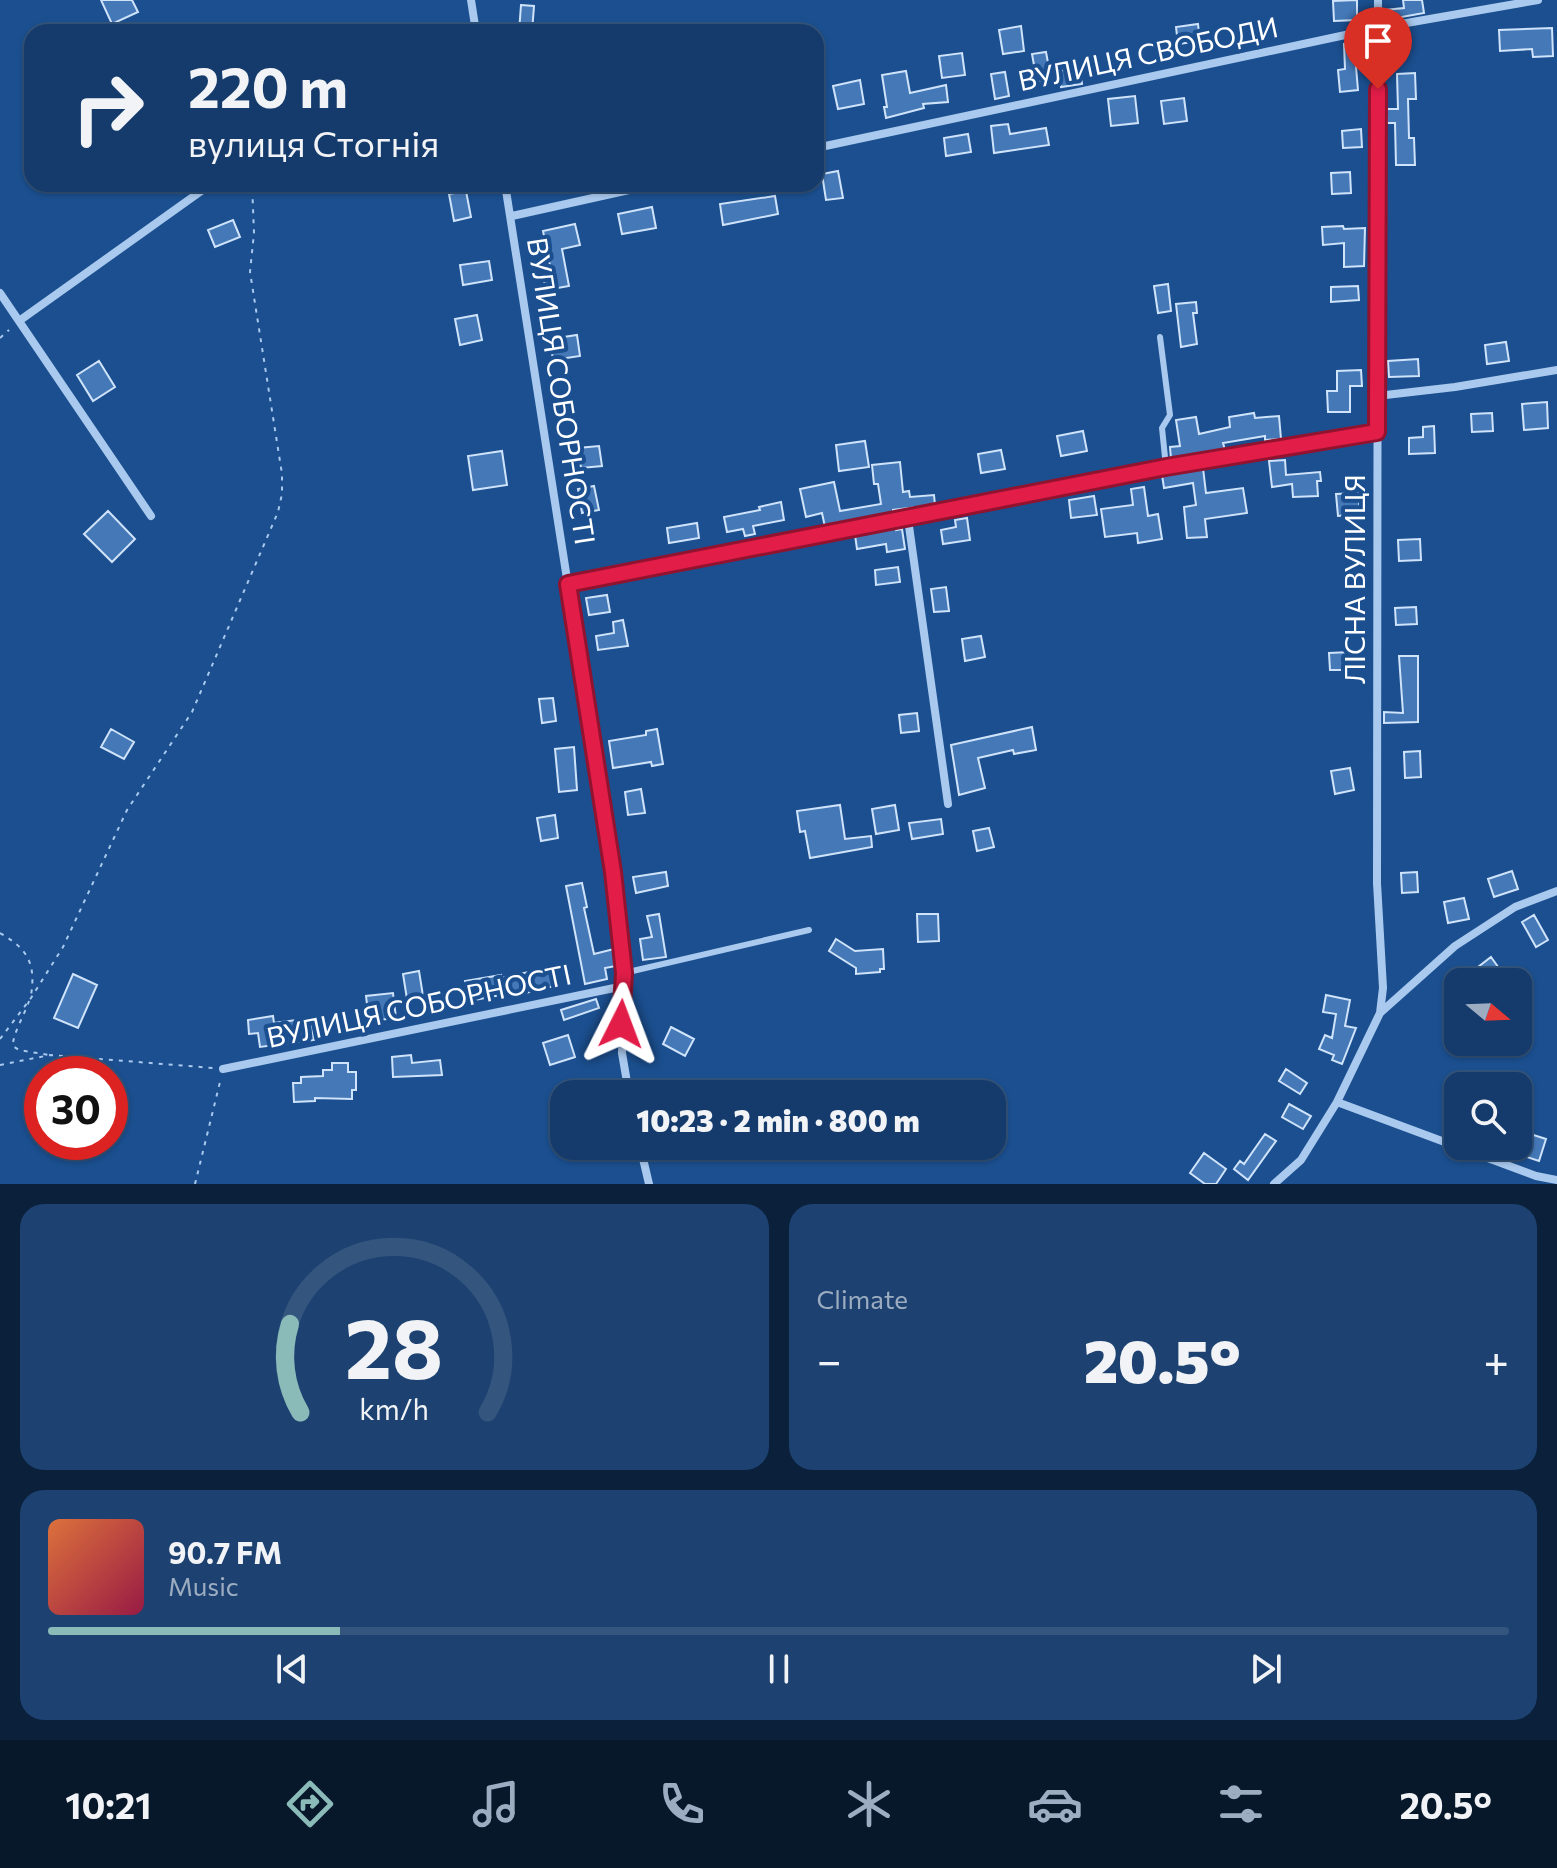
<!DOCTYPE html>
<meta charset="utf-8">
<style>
:root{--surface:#143b6b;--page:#1d4271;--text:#f1f3f6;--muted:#9dadc1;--line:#33557e;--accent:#8bbbb9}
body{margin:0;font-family:Commissioner,sans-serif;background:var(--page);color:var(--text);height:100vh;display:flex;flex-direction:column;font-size:30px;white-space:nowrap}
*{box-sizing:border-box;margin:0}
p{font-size:26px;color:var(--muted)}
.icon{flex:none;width:44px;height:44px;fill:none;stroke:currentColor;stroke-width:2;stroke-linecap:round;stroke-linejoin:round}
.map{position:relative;height:1184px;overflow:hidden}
.details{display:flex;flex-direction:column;gap:20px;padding:20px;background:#0b203b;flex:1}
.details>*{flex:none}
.guide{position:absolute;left:24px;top:24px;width:800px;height:168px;border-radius:24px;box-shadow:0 2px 6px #0004,0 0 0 2px var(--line);background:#143b6b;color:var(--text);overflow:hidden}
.needle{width:52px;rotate:109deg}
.buttons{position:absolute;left:1444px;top:968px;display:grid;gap:16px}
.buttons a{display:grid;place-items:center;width:88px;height:88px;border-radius:16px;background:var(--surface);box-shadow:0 2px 6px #0004,0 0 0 2px var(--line);font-size:40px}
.speed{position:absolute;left:24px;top:1056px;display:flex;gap:16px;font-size:40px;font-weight:700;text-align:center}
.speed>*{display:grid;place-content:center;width:104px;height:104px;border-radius:50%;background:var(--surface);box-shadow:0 2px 6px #0004,0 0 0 2px var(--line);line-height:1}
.speed .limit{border:12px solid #d22;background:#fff;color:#111}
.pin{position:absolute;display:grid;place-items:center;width:68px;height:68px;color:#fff;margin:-82px -34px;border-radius:50% 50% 50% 0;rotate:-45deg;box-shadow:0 0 8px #0007}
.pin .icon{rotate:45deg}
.me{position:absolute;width:88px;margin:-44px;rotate:3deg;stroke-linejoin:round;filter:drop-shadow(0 0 6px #0008)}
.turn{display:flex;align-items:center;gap:28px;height:168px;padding:0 32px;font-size:36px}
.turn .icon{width:104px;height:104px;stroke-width:2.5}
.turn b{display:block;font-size:56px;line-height:68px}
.big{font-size:60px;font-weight:800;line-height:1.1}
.details .card{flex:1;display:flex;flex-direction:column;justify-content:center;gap:12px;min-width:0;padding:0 28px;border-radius:24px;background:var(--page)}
.details .dial{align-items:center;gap:0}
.dial svg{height:208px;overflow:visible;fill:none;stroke:var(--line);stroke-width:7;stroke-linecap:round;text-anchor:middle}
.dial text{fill:var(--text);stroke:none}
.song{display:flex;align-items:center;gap:24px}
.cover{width:96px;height:96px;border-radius:12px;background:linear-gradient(135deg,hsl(20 70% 55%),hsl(340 70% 35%))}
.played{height:8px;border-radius:4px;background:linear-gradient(90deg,var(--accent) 20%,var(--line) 20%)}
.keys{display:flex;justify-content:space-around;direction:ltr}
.heat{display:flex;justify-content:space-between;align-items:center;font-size:44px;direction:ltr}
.details .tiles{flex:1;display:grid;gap:20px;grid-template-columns:1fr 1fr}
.card:last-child{grid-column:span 2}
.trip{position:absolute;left:550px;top:1080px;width:456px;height:80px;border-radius:24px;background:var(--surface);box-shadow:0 2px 6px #0004,0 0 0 2px var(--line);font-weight:800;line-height:80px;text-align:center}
.tabs{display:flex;height:128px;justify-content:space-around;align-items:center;background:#08182b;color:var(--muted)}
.tabs .icon{width:56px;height:56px}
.tabs .current{color:var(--accent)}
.tabs b{font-size:36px;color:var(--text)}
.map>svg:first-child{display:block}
.building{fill:#4478b7;stroke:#cfe3fa;stroke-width:2}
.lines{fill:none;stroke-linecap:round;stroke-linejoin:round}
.path{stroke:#a9c9ee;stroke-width:2;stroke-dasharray:4 6;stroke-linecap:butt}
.lane{stroke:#a9c9ee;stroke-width:6}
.street{stroke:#a9c9ee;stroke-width:8}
.route-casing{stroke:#92132f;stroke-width:20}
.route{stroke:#e11d48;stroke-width:14}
.labels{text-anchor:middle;stroke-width:8;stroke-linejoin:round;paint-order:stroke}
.street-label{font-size:28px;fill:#fff;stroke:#1b4f8f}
</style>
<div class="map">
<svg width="1557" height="1184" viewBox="0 0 1557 1184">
<rect width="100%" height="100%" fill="#1b4f8f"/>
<path class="building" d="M101,0h31l6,12 -26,12z
M1357,0v20l-23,1 -1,-20z
M1403,0h19l2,13 -39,7v-10l19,-2z
M521,5l13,1 -2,26h-13z
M1198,24l2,17 -22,3 -2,-17z
M1021,26l3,25 -21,3 -4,-24z
M1552,28l1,28 -20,1 -1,-8 -32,2 -1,-21z
M1363,42l1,12 -9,1 3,35 -18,2 -2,-22 7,-1 -1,-25z
M1046,52l5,27 -14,3 -5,-28z
M962,53l3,22 -23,3 -3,-22z
M1080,68l2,16 -21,3 -3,-16z
M906,71l4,22 36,-8 2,17 -25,2 1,4 -38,10 -2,-11h3l-5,-32z
M1005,72l4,24 -14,3 -4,-25z
M1415,73l1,26h-8l1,39h5l1,27h-19l-1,-42h-8l-1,-14h12l-1,-35z
M860,80l4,24 -26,5 -5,-23z
M1135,96l3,27 -27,3 -3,-27z
M1184,98l3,23 -23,3 -3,-23z
M1008,124l2,10 36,-6 3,17 -55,8 -3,-27z
M1361,129l1,18 -19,1 -1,-17z
M968,134l3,18 -25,4 -2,-18z
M838,171l5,27 -17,2 -4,-26z
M1350,172l1,21 -19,1 -1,-21z
M466,191l5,26 -17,4 -5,-27z
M775,196l3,18 -55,11 -3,-21z
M652,207l4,21 -34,6 -4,-20z
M233,220l7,17 -25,10 -7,-17z
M575,224l5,21 -18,4 7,37 -23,4 -5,-22 9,-2 -7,-35z
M1343,226l1,3 21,-1 -1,38 -20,1v-24l-21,2 -1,-18z
M489,261l3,19 -29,5 -3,-20z
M1168,284l3,27 -13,2 -4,-27z
M1358,286l1,14 -28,2v-15z
M1196,302l1,11h-4l4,31 -16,3 -5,-43z
M477,315l5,25 -22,5 -5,-26z
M577,335l3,21 -27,4 -3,-21z
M1506,342l3,19 -22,3 -2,-19z
M1418,359l1,17 -30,1 -1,-16z
M99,361l16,26 -22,14 -16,-26z
M1361,370l1,16h-12v26h-22l-1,-21h10v-20z
M1547,402l1,26 -24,2 -2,-26z
M1254,413l1,5 24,-2 2,23 -16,1v-4l-42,7 2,7 -54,9 -1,-12 10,-1 -4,-26 20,-3 3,17 31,-7 -1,-10z
M1492,413l1,18 -21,1 -1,-18z
M1434,426l1,27 -26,1v-16l14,-1v-10z
M1083,431l4,20 -26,5 -4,-20z
M865,441l4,26 -30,4 -3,-26z
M599,446l3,20 -21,2 -3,-20z
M1001,450l4,19 -24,4 -3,-19z
M502,451l5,34 -34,5 -5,-34z
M1285,460l1,15 34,-3 1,9h-4l1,15 -25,1 -1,-13 -20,3 -3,-26z
M900,462l3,30 6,-1 1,6 24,-2 1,10 -42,5v3l-68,14 -3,-14 -16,4 -6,-28 34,-7 6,29 41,-7 -3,-20h-4l-2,-19z
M1203,468l3,25 37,-5 4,25 -42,6 2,18 -20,1 -3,-31 12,-2 -3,-22 -29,5 -2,-13z
M594,486l5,24 -17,3 -4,-24z
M1144,487l4,29 10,-2 4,25 -24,4 -1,-10 -32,4 -4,-28 32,-4 -2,-16z
M1358,493l2,21 -22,2 -2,-22z
M1094,496l3,19 -26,3 -2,-18z
M781,502l3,18 -31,6 2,8 -10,2 -2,-7 -16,3 -3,-15 36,-7 -1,-3z
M108,511l27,28 -23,23 -28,-28z
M967,518l3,22 -27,4 -2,-14 15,-3 -1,-7z
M697,523l2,15 -30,5 -2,-15z
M895,527l1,3 6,-1 3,20 -18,3 -1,-8 -29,5 -2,-14z
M1420,539l1,21 -22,1 -1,-21z
M898,567l2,15 -24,3 -1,-15z
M946,587l3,24 -15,1 -3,-23z
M607,595l3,17 -21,3 -3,-17z
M1416,607l1,17 -21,1 -1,-17z
M623,620l5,26 -30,4 -2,-14 18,-3 -1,-11z
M981,636l4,21 -20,4 -3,-22z
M1350,652v18h-20l-1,-17z
M1399,656h19v66l-34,1v-11l19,1z
M553,698l3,23 -14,2 -3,-24z
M917,713l2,18 -18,2 -2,-18z
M1032,727l4,23 -22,4 -1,-4 -35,8 7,30 -26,7 -8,-50z
M111,729l23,13 -10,17 -23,-12z
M657,729l6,35 -11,2 -1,-4 -38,6 -4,-27 37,-6v-4z
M574,747l3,43 -18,2 -4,-43z
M1420,751l1,26 -16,1 -1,-26z
M1350,768l4,22 -19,4 -4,-23z
M641,789l4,24 -17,2 -3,-23z
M840,805l5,34 26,-3 1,11 -62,11 -5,-27 -5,1 -3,-21z
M895,805l4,25 -23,4 -4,-25z
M555,815l3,23 -17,3 -4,-23z
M941,819l2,15 -31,5 -3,-16z
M989,828l5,19 -17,4 -4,-20z
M1512,871l6,18 -24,8 -6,-18z
M666,872l2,14 -32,7 -3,-16z
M1417,872l1,20 -16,1 -1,-20z
M582,883l5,24 -3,1 10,46 20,-5 2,17 -11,2 2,11 -22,5 -19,-98z
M1464,898l5,21 -21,4 -4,-21z
M659,914l7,43 -23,3 -3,-21 12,-2 -5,-21z
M917,914h21l1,27 -21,1z
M1534,915l14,25 -12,7 -14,-25z
M836,939l19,12 28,-2 1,20h-4v3l-24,2v-6l-27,-17z
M1491,957l10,14 -15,11h-11l-6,-8z
M556,966l3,19 -42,10 -1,-3 -47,9 -4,-20 36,-6v3z
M419,971l4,25 -16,3 -4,-25z
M73,974l24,11 -19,43 -24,-10z
M393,993l3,25 -27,3 -3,-25z
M1326,995l24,5 -5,26 11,2 -14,36 -10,-4 2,-5 -15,-6 6,-14 7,3 4,-24 -13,-2z
M596,999l3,9 -35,12 -3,-10z
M273,1016l1,7 37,-5 3,22 -54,7 -2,-14 -9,1 -1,-14z
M671,1027l23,12 -9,17 -22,-12z
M568,1035l7,22 -25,8 -7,-22z
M411,1055l1,8 28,-3 2,15 -49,2 -1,-20z
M332,1063h16v9h8v18h-4v9l-37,-1v3l-21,1 -1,-19h8v-6l22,-1v-6h9z
M1286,1069l21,14 -7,11 -21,-13z
M1289,1104l22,12 -8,13 -21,-12z
M1518,1130l28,9 -7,22 -21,-7z
M1265,1134l11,7 -28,39 -14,-11 6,-8 4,3z
M1204,1153l22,16 -10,15h-11l-15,-11z"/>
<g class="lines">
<path class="path" d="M0,338l9,-8
M0,933c28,16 36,31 31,62
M29,1001c-4,13 -17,34 -16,45l6,4 30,5
M0,1039l31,-41 32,-51 64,-137 65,-98 86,-200 4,-18v-20l-32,-202 4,-39 -2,-49
M0,1065l50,-10 163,13
M195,1184l25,-102"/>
<path class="lane" d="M1160,337l10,78 -8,13 4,39
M624,973l185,-43"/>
<path class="street" d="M471,0l5,32
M1378,0l-1,883 6,105 -3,25
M816,148l562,-120 160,-28
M505,184l108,688 11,101 -2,80 7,41
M512,216l144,-32
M0,293l151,223
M19,321l192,-137
M1377,396l78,-9 102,-17
M908,519l40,285
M568,584l598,-117 211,-35
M223,1069l401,-83
M1337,1102l199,74 21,4
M640,1146l9,38
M1274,1184l27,-24 36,-58 43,-89 75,-67 60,-39 42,-16"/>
</g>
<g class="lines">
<g class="route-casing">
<path id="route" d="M621,1024l3,-51 -11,-101 -45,-288 598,-117 211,-35 1,-343"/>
</g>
<use href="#route" class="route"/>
</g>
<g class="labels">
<g class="street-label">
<text transform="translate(1148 54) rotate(-12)" y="10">ВУЛИЦЯ СВОБОДИ</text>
<text transform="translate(561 391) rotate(81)" y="10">ВУЛИЦЯ СОБОРНОСТІ</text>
<text transform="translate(1355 579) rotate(-90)" y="10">ЛІСНА ВУЛИЦЯ</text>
<text transform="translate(419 1006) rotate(-12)" y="10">ВУЛИЦЯ СОБОРНОСТІ</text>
</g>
</g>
</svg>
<div class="buttons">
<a><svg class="needle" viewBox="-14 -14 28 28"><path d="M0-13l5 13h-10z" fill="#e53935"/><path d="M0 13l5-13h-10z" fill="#9dadc1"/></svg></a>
<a><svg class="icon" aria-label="search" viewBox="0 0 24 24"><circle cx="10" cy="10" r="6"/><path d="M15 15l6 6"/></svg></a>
</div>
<div class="speed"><div class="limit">30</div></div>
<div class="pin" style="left:1378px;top:89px;background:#d93025"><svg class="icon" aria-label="arrive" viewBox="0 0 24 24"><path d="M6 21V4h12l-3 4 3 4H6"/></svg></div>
<svg class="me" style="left:621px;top:1024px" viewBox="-20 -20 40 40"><path d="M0-17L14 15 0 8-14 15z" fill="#e11d48" stroke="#fff" stroke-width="4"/></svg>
<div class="trip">10:23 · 2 min · 800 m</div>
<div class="guide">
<div class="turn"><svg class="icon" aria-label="right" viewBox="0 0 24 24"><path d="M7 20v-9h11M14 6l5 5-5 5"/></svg><div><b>220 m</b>вулиця Стогнія</div></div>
</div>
</div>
<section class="details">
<div class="tiles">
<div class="card dial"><svg viewBox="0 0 100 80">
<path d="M14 69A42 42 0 1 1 86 69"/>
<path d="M14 69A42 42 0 0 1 10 35" stroke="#8bbbb9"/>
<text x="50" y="56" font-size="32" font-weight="700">28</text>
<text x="50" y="72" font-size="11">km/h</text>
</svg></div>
<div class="card"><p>Climate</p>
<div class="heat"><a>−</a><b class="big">20.5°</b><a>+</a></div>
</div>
<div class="card">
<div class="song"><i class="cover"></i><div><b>90.7 FM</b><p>Music</p></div></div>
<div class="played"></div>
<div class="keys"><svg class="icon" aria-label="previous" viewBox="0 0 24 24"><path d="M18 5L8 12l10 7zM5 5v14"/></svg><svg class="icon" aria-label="pause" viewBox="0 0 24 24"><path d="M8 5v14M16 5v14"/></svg><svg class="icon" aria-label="next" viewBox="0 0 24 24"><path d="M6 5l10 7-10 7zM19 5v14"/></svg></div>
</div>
</div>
</section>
<nav class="tabs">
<b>10:21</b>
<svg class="icon current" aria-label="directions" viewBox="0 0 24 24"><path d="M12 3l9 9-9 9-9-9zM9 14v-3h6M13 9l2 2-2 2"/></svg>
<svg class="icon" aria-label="music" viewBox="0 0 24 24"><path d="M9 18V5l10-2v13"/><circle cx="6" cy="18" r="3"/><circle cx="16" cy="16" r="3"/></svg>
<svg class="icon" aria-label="phone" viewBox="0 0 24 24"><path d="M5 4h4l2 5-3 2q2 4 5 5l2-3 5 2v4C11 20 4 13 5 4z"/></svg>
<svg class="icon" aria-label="climate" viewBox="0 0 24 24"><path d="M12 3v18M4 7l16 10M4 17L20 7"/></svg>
<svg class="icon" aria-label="car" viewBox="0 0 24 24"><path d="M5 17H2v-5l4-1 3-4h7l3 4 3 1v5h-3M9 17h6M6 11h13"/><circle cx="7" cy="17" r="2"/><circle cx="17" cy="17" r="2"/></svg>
<svg class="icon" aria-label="filters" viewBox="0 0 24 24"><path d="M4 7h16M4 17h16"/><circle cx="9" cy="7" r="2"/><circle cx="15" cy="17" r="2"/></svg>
<b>20.5°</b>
</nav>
